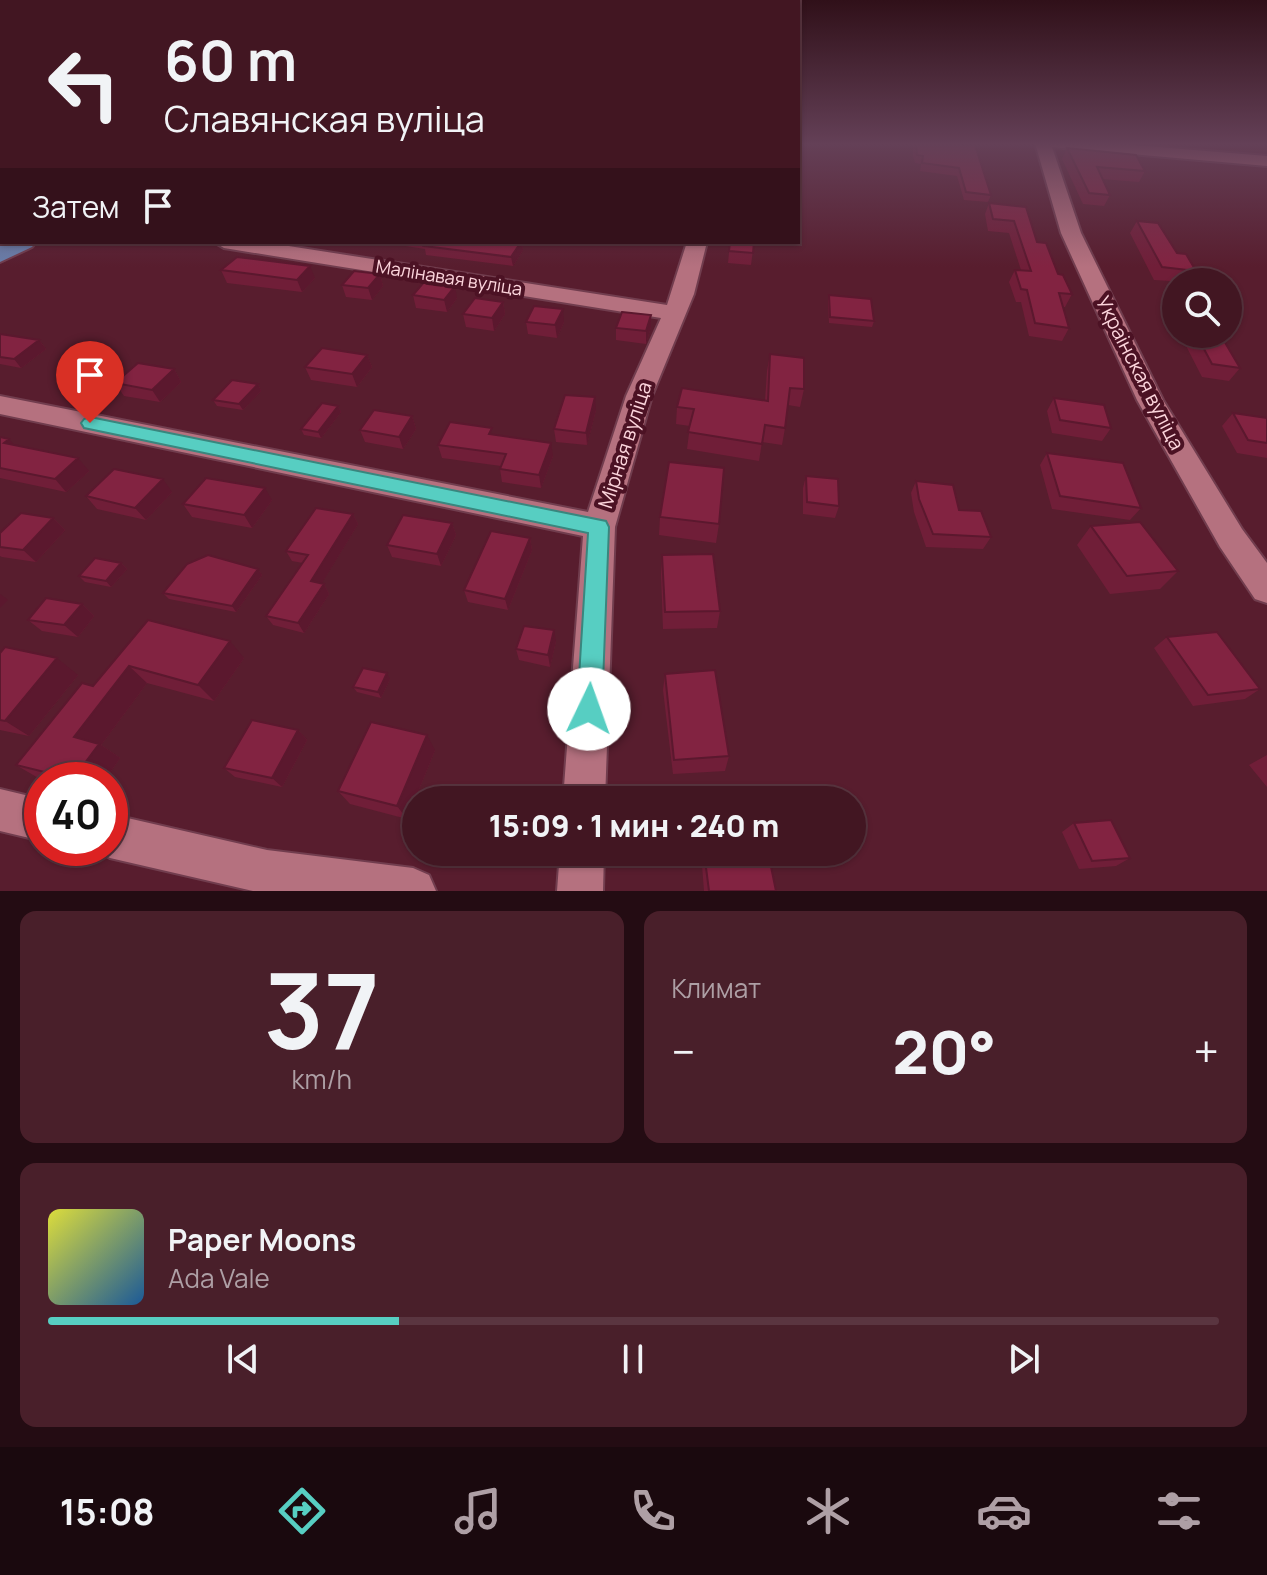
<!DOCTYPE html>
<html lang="ru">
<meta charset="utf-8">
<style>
:root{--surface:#421622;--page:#491f2a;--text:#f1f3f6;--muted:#ae9fa5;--line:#5a3540;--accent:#57cec2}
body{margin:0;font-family:Manrope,sans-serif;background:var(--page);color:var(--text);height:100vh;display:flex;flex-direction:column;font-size:30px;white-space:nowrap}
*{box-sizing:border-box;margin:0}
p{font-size:26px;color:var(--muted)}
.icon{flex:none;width:44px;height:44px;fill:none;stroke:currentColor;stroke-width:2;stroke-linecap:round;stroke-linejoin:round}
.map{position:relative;height:891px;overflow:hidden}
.panel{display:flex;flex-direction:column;gap:20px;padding:20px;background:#240c13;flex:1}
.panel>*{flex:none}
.top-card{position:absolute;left:0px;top:0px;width:800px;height:244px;box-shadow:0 2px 6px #0004,0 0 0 2px var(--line);background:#421622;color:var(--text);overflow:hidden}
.fabs{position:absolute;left:1162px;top:268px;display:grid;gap:16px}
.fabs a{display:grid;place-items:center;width:80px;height:80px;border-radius:50%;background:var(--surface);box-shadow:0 2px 6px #0004,0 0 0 2px var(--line);font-size:40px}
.speed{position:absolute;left:24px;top:762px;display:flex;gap:16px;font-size:40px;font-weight:700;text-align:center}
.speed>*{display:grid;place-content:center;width:104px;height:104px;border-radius:50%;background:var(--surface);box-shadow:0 2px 6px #0004,0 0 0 2px var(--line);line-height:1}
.speed .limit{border:12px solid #d22;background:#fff;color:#111}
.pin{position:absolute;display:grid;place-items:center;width:68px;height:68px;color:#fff;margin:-82px -34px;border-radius:50% 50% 50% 0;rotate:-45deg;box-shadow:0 0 8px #0007}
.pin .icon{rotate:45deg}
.me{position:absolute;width:88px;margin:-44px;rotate:3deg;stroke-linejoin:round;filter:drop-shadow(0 0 6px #0008)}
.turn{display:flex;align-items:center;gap:28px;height:168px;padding:0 32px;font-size:36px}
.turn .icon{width:104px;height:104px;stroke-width:2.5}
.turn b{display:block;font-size:56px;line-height:68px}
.then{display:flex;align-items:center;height:76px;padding:0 32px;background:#0003;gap:16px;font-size:30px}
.big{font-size:60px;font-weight:800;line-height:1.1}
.panel .card{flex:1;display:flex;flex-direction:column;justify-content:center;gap:12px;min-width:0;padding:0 28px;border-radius:16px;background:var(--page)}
.panel .dial{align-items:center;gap:0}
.dial b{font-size:104px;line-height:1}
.song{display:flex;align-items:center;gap:24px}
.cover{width:96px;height:96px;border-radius:12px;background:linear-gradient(135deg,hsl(60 70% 55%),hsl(210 70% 35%))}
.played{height:8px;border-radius:4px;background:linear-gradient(90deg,var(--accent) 30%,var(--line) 30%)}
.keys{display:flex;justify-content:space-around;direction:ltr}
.heat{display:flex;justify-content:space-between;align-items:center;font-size:44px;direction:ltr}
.panel .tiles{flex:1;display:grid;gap:20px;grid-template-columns:1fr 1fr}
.card:last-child{grid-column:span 2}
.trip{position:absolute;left:402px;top:786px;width:464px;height:80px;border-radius:40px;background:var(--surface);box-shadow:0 2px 6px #0004,0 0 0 2px var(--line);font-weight:800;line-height:80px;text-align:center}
.tab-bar{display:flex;height:128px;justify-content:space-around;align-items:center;background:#1a090e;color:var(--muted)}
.tab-bar .icon{width:56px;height:56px}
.tab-bar .current{color:var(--accent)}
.tab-bar b{font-size:36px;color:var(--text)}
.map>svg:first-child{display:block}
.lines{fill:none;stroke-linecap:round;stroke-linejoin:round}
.minor-casing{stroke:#713d4e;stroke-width:4}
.major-casing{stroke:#713d4e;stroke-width:4}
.minor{fill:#b5717f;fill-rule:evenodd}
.major{fill:#697fab;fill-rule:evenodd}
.wall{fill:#701e38}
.shaded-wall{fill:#5b182e}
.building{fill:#822341;stroke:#5b182e;stroke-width:2}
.route{fill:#57cec2;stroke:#39867e;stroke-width:2}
.labels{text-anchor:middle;stroke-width:8;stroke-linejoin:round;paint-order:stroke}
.far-street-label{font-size:18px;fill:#fdd6dd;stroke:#4c1224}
.street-label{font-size:20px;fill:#fdd6dd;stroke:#4c1224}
</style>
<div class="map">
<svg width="1267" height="891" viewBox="0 0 1267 891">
<rect width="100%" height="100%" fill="#581d2e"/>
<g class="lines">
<g class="minor-casing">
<path id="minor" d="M1035,143h74l158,13v10l-215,-19 29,86 82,167 79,129 25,34v40l-12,-4 -35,-52 -83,-147 -76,-167z
M214,242h49l404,63 20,-63h20l-13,52 -42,102 -37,131 -10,273h-42l20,-264 -583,-122v-18l588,116 38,-116 35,-78 -437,-70z
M0,789l42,10v42l-42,-10z
M110,814l157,36 146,18 16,7 7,16h-183l-143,-33 -17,-10h17z
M560,852h44l-1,39h-46z"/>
</g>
<g class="major-casing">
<path id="major" d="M3,242h33l-4,5 -32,15v-18z"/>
</g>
<use href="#minor" class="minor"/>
<use href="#major" class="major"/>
</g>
<path class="wall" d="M913,143h30l48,52 -3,7 -24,-2 -7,-24 -37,-5 1,-7 -6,-1 -2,-7z
M1067,148l78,23 -6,11 -37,-3 8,16 -6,11 -21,-2 -21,-45z
M989,203l37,4 11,35 35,52 -7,13h-2l6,21 -7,13 -33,-5 -8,-34h-5l-7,-20 6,-12h6l-12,-37 -21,-2 -3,-17z
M1137,221l40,32 19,18 -7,11 -35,-2 -24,-47z
M380,242h142l1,8 -10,16 -87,-11 -1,-6z
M730,242h24l-3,23 -23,-2z
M221,270l94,8 -13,14 -75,-9z
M380,274l3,12 -11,14 -26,-3 -4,-12z
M413,295l44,3 -10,14 -31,-4z
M829,295l45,26 -2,6 -43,-4 -1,-22z
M503,302l2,12 -11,17 -28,-4 -3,-13z
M1176,307v19l-6,-11z
M526,322h38l-7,16 -29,-4z
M651,327l-5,17 -30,-4v-12z
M0,334l39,6 7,9 -25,19 -21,-4z
M1180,334h40l20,34 -11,13 -27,-4z
M770,354l34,35 -4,18 -12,-2 -3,23 -3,17 -20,-3 -3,19 -72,-12 3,-23 -14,-2 1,-17 88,-6 2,-30z
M367,355l5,12 -15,20 -46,-7 -6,-13z
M174,369l7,13 -21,20 -36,-6 -9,-13z
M258,384l3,7 -18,19 -26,-4 -4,-6z
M1054,398l57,30 -9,13 -50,-8 -5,-22z
M338,406l3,6 -20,26 -17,-3 -3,-6z
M596,410l-9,35 -31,-3 -2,-13z
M1233,413l34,5v40l-30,-5 -15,-27z
M412,416l4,13 -13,20 -38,-7 -5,-12z
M494,435l59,21 -12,32 -39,-6 -2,-13 1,-3 -59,-8 -4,-13z
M0,437l15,9 74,25 -23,21 -66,-14z
M1047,453l94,55 -11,12 -78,-11 -12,-44z
M806,476l33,30 -4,12 -32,-4v-26z
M916,481l43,29 32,27 -8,12 -57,-2 -12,-35 -3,-19z
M172,492l-26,28 -49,-11 -11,-13z
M272,500l-20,28 -60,-11 -9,-13z
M353,514l5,10 -37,60h3l5,10 -25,39 -31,-8 -7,-9 37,-53 -11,-2 -6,-10z
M660,517l59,7 -3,19 -57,-8z
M53,518l12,12 -29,32 -34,-5 -2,-1v-23z
M452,523l4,12 -15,31 -49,-9 -5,-12z
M1091,526l87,45 -18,18 -50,5 -33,-49z
M530,538l2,12 -24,60 -40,-8 -4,-12z
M662,555l58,56 -3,17 -54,1 -2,-56z
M121,563l6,6 -16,18 -26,-5 -6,-6z
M258,569l4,6 -26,37 -67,-13 -6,-6z
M82,604l12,12 -16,21 -36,-6 -14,-11z
M148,620l96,38 -30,43 -67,-18 -46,62 19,13 -15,22h-60l-5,-1 -24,-14 77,-79z
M1167,637l93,52 -15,10 -52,7 -39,-58z
M556,641l-6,26 -31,-7 -3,-11z
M0,653l78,22 -49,61 -29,-6z
M665,674l64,82 -4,15 -52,3 -10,-84z
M390,679l-9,19 -24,-6 -4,-5z
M298,730l9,10 -25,47 -47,-10 -11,-9z
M435,750l-28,69 -57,-15 -12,-13z
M1267,755v32l-18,-22z
M1074,823l56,35 -14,8 -37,3 -17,-37z
M701,852h3l72,39h-72z"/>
<path class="shaded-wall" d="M522,242l1,8 -10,16 -2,-9z
M310,266l5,12 -13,14 -5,-12z
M380,274l3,12 -11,14 -4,-12z
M455,286l2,12 -10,14 -3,-12z
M503,302l2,12 -11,17 -2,-13z
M563,309l1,13 -7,16 -2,-13z
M651,315v12l-5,17v-13z
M39,340l7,9 -25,19 -7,-9z
M367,355l5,12 -15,20 -5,-13z
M174,369l7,13 -21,20 -8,-12z
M258,384l3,7 -18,19 -4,-6z
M595,397l1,13 -9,35 -1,-12z
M338,406l3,6 -20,26 -3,-6z
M412,416l4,13 -13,20 -4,-12z
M9,439l11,13 -16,-9z
M551,443l2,13 -12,32 -2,-13z
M78,458l11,13 -23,21 -11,-13z
M163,479l9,13 -26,28 -11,-12z
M265,488l7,12 -20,28 -8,-13z
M353,514l5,10 -41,67 -6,-10z
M53,518l12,12 -29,32 -13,-12z
M452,523l4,12 -15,31 -4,-12z
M530,538l2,12 -24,60 -3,-11z
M121,563l6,6 -16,18 -5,-6z
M258,569l4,6 -26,37 -4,-6z
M324,584l5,10 -25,39 -6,-10z
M0,594l8,6 -8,8z
M82,604l12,12 -16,21 -14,-12z
M554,630l2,11 -6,26 -2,-12z
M230,641l14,17 -30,43 -16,-16z
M57,658l21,17 -49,61 -24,-15z
M129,666l18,17 -46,62 19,13 -15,22h-31v-43z
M387,673l3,6 -9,19 -3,-6z
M298,730l9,10 -25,47 -10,-9z
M427,735l8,15 -28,69 -10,-13z"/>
<path class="building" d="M916,143h27l32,2 16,50 -25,-3 -7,-24 -37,-5 1,-7 -6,-1z
M1067,148l69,7 9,16 -48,-4 13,28 -21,-2z
M989,203l37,4 11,35 9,1 12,31 5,1 9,19 -13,-1 10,35 -34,-5 -8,-33 -6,-1 -6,-19 16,1 -17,-50 -21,-2z
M1137,221l21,2 19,30 9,1 10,17 -34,-4z
M428,242h93l-10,15 -87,-11z
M730,242h24l-1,11 -24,-2z
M237,257l73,9 -13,14 -76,-10z
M354,271l26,3 -12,14 -26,-3z
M424,282l31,4 -11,14 -31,-5z
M829,295l42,4 3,22 -44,-4z
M475,298l28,4 -11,16 -29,-4z
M534,306l29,3 -8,16 -29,-3z
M622,312l29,3 -5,16 -30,-3z
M0,334l39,6 -25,19 -14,-2z
M1196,334h24l20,34 -28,-4z
M322,348l45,7 -15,19 -47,-7z
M770,354l34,4v31l-14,-1 -5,40 -20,-3 -3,19 -74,-12 6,-23 -17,-2 5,-19 86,13z
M138,363l36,6 -22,21 -37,-7z
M232,380l26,4 -19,20 -26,-4z
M565,395l30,2 -9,36 -32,-4z
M1054,398l50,7 7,23 -51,-8z
M322,403l16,3 -20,26 -17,-3z
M374,410l38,6 -13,21 -39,-7z
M1233,413l34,5v25l-19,-3z
M450,422l42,6 -3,6 62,9 -12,32 -39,-6 6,-15 -68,-9z
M0,437l9,2 -5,4 74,15 -23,21 -55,-11z
M1047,453l76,10 18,45 -81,-12z
M669,462l55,6 -5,56 -59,-7z
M114,469l49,10 -28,29 -49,-12z
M806,476l32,3 1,27 -32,-4z
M206,478l59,10 -21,27 -61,-11z
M916,481l37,4 6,25 22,1 10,26 -58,-3 -14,-35z
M316,508l37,6 -42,67 13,3 -26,39 -32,-7 42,-61 -22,-4z
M21,513l32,5 -30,32 -23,-3v-14z
M403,515l49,8 -15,31 -50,-9z
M1140,522l38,49 -51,5 -36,-50z
M491,531l39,7 -25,61 -41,-9z
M713,554l7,57 -55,1 -3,-57z
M208,555l50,14 -26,37 -69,-13 24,-29z
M95,558l26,5 -15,18 -27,-5z
M46,598l36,6 -18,21 -36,-5z
M148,620l82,21 -32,44 -69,-19 -55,71 25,7 -26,35 -57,-14 66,-82 11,3z
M524,626l30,4 -6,25 -32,-6z
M1217,632l43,57 -52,6 -41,-58z
M5,647l52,11 -52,63 -5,-1v-67z
M363,668l24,5 -9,19 -25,-5z
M715,670l14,86 -55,4 -9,-86z
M252,720l46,10 -26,48 -48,-10z
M371,722l56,13 -30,71 -59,-15z
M1111,820l19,38 -38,3 -18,-38z
M704,852h64l8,39h-67z"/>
<linearGradient id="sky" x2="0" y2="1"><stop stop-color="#301019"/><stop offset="0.54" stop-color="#644057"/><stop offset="1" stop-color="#644057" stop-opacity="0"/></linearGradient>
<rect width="1267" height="267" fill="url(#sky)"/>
<path class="route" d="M90,417l516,104 3,6 -7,182 -4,8 -9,4 -9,-4 -3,-8 11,-176 -504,-105 -3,-5 3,-4z"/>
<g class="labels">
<g class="far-street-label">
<text transform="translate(449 278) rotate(9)" y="6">Малінавая вуліца</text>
</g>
<g class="street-label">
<text transform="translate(1140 373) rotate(63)" y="7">Украінская вуліца</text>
<text transform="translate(625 445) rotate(-72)" y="7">Мірная вуліца</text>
</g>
</g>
</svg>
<div class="fabs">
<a><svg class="icon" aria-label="search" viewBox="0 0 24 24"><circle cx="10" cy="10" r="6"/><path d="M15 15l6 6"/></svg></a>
</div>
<div class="speed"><div class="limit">40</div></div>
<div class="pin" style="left:90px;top:423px;background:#d93025"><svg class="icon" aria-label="arrive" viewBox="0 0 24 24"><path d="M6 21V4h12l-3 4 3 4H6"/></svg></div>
<svg class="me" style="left:589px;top:709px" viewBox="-20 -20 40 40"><circle r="19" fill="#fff"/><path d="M0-13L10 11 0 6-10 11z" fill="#57cec2"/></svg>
<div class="trip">15:09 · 1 мин · 240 m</div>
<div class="top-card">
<div class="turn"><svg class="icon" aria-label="left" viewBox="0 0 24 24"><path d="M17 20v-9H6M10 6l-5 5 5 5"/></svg><div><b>60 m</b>Славянская вуліца</div></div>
<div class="then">Затем<svg class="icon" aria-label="arrive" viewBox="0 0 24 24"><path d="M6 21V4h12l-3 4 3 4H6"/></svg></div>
</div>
</div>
<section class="panel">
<div class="tiles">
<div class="card dial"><b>37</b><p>km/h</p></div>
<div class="card"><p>Климат</p>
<div class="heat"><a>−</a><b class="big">20°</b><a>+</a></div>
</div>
<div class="card">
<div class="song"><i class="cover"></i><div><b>Paper Moons</b><p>Ada Vale</p></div></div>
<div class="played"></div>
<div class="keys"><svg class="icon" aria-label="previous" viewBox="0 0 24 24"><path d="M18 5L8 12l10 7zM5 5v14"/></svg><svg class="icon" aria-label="pause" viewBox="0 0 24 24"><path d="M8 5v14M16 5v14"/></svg><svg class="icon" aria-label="next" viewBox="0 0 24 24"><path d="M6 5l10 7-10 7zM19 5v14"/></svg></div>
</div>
</div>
</section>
<nav class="tab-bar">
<b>15:08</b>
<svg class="icon current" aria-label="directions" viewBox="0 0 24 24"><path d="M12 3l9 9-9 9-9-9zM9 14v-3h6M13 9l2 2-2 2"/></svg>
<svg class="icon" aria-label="music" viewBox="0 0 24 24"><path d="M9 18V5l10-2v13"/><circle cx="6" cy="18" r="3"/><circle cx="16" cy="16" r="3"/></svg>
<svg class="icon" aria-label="phone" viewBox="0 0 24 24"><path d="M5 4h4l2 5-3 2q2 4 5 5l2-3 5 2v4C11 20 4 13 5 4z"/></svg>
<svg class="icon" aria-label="climate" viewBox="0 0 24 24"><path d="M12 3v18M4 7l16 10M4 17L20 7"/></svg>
<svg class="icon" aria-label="car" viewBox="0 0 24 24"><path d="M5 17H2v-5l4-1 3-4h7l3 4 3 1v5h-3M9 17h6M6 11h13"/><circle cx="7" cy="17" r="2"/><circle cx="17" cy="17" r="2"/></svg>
<svg class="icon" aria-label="filters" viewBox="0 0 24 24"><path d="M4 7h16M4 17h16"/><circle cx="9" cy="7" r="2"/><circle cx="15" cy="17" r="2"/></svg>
</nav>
